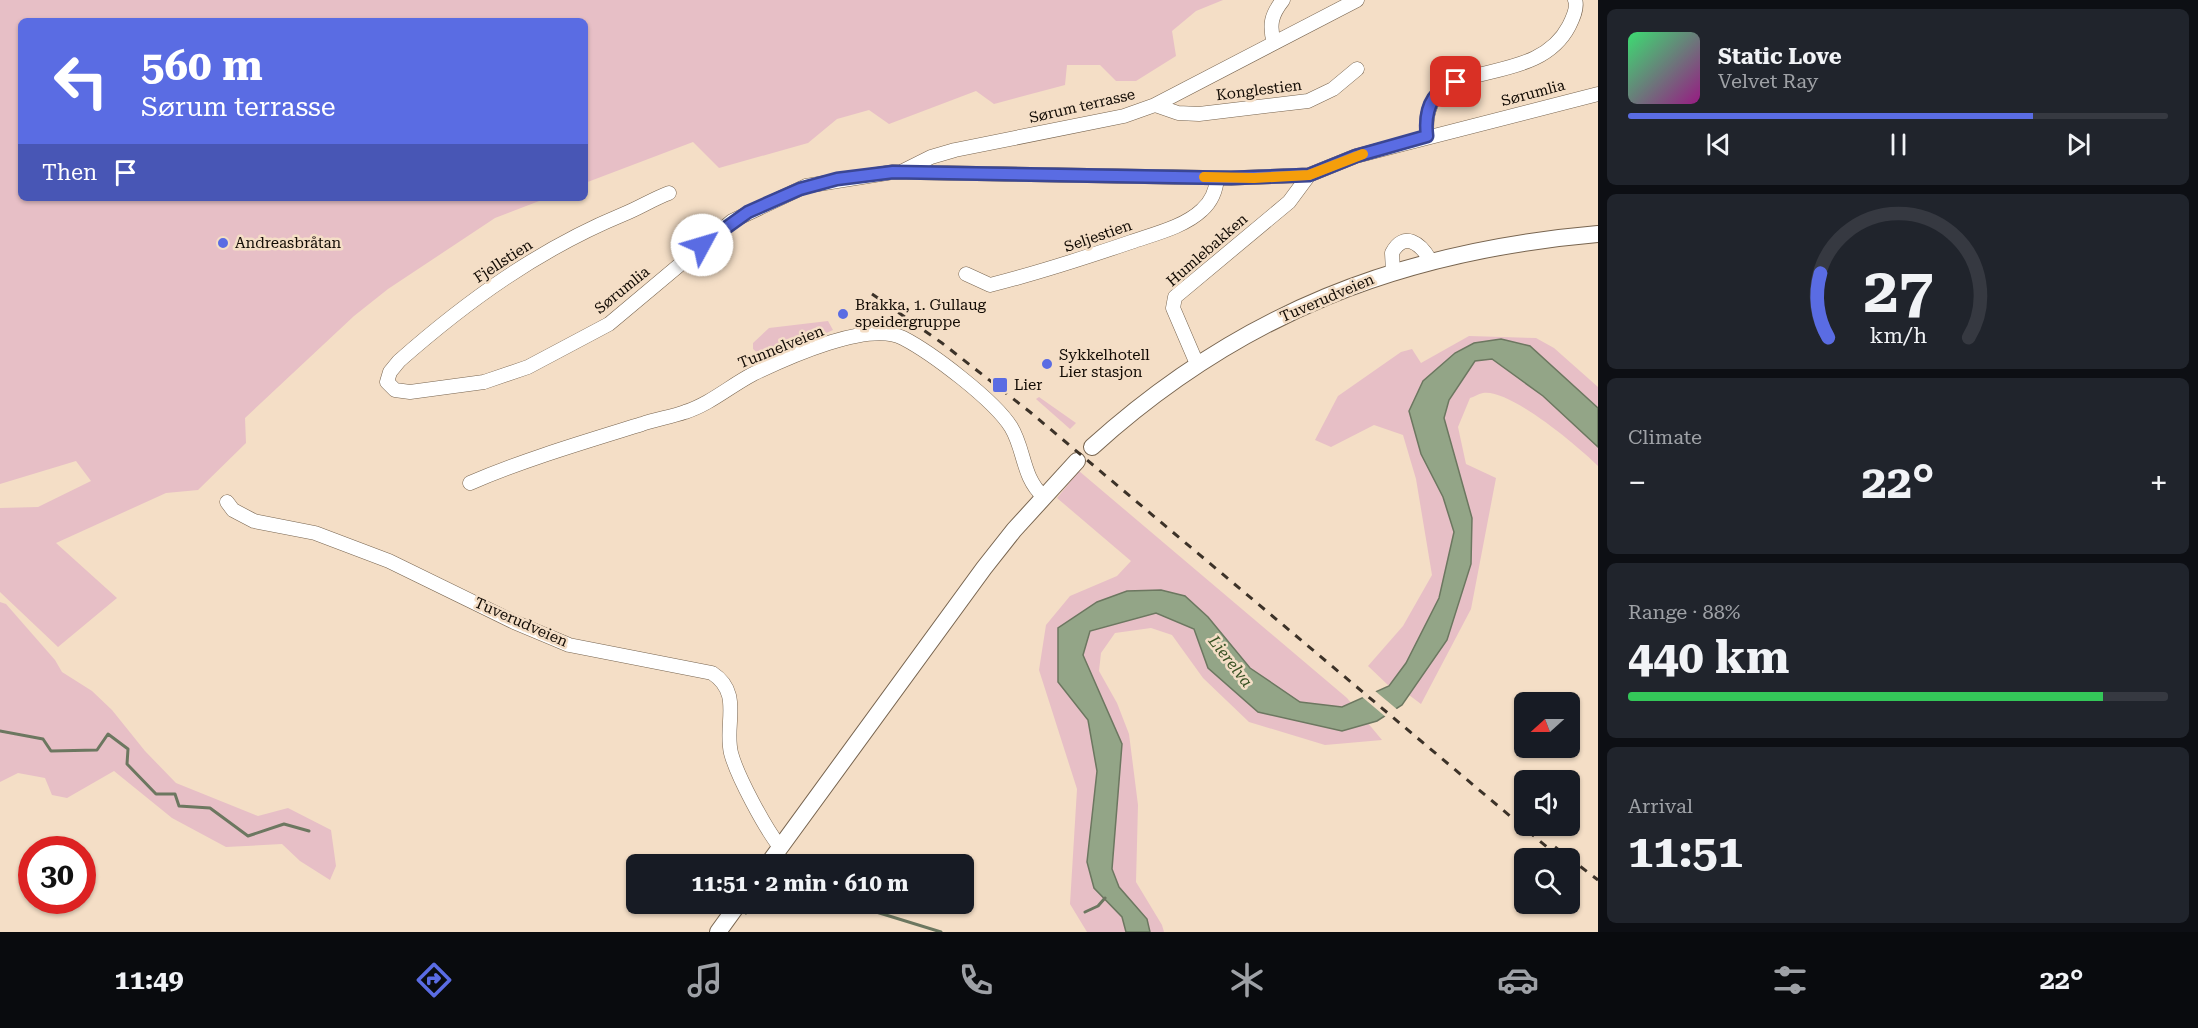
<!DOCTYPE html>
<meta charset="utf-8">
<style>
:root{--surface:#171b24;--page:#20242c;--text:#f1f3f6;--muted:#9ea1a6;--line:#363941;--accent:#5a6ce3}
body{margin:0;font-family:"Roboto Serif",serif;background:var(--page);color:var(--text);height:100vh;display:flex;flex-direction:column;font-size:22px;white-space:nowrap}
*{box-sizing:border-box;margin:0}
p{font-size:20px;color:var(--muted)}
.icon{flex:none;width:33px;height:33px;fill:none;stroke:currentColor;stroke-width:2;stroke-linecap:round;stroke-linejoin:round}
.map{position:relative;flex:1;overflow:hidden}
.details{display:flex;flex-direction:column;gap:9px;padding:9px;background:#0d0f14;width:600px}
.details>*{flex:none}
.top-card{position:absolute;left:18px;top:18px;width:570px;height:183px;border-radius:9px;box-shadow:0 2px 4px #0004;background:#5a6ce3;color:#fff;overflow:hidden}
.needle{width:39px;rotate:249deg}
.controls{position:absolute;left:1514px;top:692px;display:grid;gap:12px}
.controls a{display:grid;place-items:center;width:66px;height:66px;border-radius:9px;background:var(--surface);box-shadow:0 2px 4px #0004;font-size:30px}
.speed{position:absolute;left:18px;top:836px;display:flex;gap:12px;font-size:30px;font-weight:700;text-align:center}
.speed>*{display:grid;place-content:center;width:78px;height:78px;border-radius:50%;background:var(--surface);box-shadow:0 2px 4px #0004;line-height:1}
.speed .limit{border:9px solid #d22;background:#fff;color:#111}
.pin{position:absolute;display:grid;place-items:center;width:51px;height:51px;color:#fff;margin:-26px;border-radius:12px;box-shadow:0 3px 9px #0006}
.me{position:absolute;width:66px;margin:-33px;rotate:51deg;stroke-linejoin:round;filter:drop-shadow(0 0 4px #0008)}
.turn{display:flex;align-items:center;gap:21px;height:126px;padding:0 24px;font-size:27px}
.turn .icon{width:78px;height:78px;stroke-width:2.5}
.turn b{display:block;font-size:42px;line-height:51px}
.then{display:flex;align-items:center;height:57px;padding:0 24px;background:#0003;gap:12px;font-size:22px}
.big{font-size:45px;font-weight:700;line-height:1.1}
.details .widget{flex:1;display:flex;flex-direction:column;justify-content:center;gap:9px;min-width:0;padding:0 21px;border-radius:9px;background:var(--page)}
.details .dial{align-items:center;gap:0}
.dial svg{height:156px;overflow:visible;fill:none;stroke:var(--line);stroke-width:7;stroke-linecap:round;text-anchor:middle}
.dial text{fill:var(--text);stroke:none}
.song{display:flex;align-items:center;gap:18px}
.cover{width:72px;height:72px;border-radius:9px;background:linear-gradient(135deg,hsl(140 70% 55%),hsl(310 70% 35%))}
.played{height:6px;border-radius:3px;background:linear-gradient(90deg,var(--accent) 75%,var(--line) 75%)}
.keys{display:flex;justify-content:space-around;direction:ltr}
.heat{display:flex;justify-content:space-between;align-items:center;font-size:33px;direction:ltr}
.charge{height:9px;border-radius:4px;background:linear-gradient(90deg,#34c759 88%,var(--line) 0)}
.trip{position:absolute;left:626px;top:854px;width:348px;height:60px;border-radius:9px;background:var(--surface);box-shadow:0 2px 4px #0004;font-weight:700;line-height:60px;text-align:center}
.menu{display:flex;height:96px;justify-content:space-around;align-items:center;background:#090b0e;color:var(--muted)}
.menu .icon{width:42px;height:42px}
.menu .active{color:var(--accent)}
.menu b{font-size:27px;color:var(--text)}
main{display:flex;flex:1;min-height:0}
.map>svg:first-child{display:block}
.green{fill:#e7bfc6}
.water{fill:#93a587;stroke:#6c7760;stroke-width:1.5}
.pier{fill:#f4dec6}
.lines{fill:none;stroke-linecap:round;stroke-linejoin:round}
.stream{stroke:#6c7760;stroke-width:3}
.minor-casing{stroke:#77644f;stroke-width:15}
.major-casing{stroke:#77644f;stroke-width:18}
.minor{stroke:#fff;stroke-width:14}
.major{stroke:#fff;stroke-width:16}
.rail{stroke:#3c3228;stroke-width:3;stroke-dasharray:8 8;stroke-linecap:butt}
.route-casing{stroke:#3a4694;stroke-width:15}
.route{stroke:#5a6ce3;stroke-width:10}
.slow{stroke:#f59e0b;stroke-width:10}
.poi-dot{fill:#5a6ce3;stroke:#f4dec6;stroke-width:2}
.labels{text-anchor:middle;stroke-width:5;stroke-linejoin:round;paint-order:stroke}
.street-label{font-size:15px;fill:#120b04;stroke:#f4dec6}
.poi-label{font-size:15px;fill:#120b04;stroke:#f4dec6;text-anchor:start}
.water-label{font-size:16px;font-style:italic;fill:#385123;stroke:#f4dec6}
</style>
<main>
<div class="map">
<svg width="1598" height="932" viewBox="0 0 1598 932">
<rect width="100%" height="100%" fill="#f4dec6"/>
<path class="green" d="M0,0h1223l-27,11 -24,20 4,25 -40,25h-20l-16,-16h-33l-2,20 -71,19 -18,-13 -87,33 -20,-14 -32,9 -29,24 -89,25 -26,-26 -108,41v-162h-564v177h526l-52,20 -107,71 -34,27 -109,102 1,25 -48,47 -32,3 -110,50 61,55 -59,49 -58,-55v-84l38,-1 53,-26 -15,-20 -76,23z
M828,321l5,9 -31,14 1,6 -6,-1 -37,6 -7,-6v-6l16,-15z
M1469,336l67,2 18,10 44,39v21l-68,-61 -56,-4 -53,111 22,43 11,35 -15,66 -33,65 -17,23 -21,-20 35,-40 29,-51 -16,-96 -13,-44 -29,-10 -43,22 -16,-7 23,-44 63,-44 11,-3 9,14z
M1492,359l51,37 55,51v19c-19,-19 -89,-78 -115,-73 -5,1 -9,4 -13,5l-12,29 8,37 30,14 -25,131 -50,95 -12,-9 38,-55 24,-76 -27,-146 5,-18 26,-40z
M1039,397l37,26 -6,6 -34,-30z
M1079,471l268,227 35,42 -57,5 -76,-23 -46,-44 -31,-43 -21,-7 -36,5 -14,20 -2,18 18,32 12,31 9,71 -2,77 26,43 2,7h-77l-17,-28 7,-115 -38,-119 7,-45 24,-29 47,-20 14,-15 -74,-63z
M0,602l6,2 49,56 7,12 30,19 20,19 33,41 31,32 82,33 30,-8 43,22 5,36 -6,14 -30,-19 -18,-17 -56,3 -54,-29 -58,-47 -47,27 -15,-3 -7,-17 -27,-5 -18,9z"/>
<path class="water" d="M1501,339l29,7 68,62v39l-55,-51 -51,-37 -17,2 -26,39 -5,18 28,100 -1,46 -24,76 -45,65 -25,16 -35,10 -84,-19 -50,-44 -14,-39 -38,-16 -66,18 -7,24 39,89 -10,125 7,18 28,32 3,13h-24l-4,-15 -28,-29 -7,-26 10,-91 -9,-51 -30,-38v-54l39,-26 30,-11 34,-1 24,6 23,21 42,51 50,34 42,5 47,-21 17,-23 33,-65 15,-66 -11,-35 -22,-43 -12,-43 14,-30 32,-28 19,-10z"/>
<path class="pier" d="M1374,690l25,21 -12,7 -26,-22z"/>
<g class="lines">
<path class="stream" d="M0,731l43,8 8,12 46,-1 11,-16 20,15 -1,15 29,30h19l4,12 31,2 38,28 36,-12 25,7
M847,903l94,29
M1085,912l13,-6 7,-8
M746,913l20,-10"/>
<g class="minor-casing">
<path id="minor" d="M1274,43c-5,-18 -3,-28 9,-43
M1155,105l23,8 21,1 109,-13 25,-12 24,-20
M1427,136c-9,-87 106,-41 142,-110 4,-8 9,-19 6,-26
M903,171l28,-14 24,-7 169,-34 31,-11 202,-105
M669,193c-16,6 -30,15 -45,21 -85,35 -157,87 -225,147l-9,11 -3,10 8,8 15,2 74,-10 44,-15 81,-43 123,-103 74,-35 87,-14 338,6 78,-3 47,-19 242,-62
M1393,271l-1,-18c12,-23 29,-9 38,7
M966,274l24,11c48,-12 94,-27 141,-43 23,-8 53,-15 71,-32 10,-9 14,-19 15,-32
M1197,364l-24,-56 2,-11 114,-95 20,-27
M470,483c56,-24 114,-41 172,-59 14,-5 29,-7 43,-12 25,-8 45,-26 68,-38 33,-16 116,-54 150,-36 29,15 91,62 108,89 14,23 11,50 32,69
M227,502l6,8 21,11 61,12 74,28 125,61 55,23 143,28c31,20 12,51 19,80 6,23 34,75 49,94"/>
</g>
<g class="major-casing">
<path id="major" d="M1092,447c148,-134 309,-196 506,-213
M768,864l216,-296 30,-38 63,-69
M718,932l21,-29"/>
</g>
<use href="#minor" class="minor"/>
<use href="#major" class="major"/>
<path class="rail" d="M872,294l70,49 88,69 530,446
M1555,847l43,33"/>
</g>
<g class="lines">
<g class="route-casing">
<path id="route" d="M702,245l46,-33 52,-23 37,-10 56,-7 338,6 78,-3 47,-19 71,-20c-3,-25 4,-45 29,-54"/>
</g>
<use href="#route" class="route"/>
<path class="slow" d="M1204,177l50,1 55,-3 54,-21"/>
</g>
<g class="poi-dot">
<circle cx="223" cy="243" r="6"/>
<circle cx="843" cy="314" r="6"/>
<circle cx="1047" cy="364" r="6"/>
<rect x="992" y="377" width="16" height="16" rx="3"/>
</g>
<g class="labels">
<g class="street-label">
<text transform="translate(1259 90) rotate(-7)" y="5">Konglestien</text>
<text transform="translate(1533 93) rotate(-15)" y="5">Sørumlia</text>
<text transform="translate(1082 106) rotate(-13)" y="5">Sørum terrasse</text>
<text transform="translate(1098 236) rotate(-19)" y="5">Seljestien</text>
<text transform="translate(1207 250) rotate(-41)" y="5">Humlebakken</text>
<text transform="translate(503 261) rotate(-33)" y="5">Fjellstien</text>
<text transform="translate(622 290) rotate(-39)" y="5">Sørumlia</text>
<text transform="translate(1327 298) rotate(-23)" y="5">Tuverudveien</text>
<text transform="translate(781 347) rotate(-22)" y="5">Tunnelveien</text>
<text transform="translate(521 622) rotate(24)" y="5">Tuverudveien</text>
</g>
<g class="poi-label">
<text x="235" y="248">Andreasbråtan</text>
<text x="855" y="310">Brakka, 1. Gullaug<tspan x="855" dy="17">speidergruppe</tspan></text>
<text x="1059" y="360">Sykkelhotell<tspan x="1059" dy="17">Lier stasjon</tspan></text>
<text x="1014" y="390">Lier</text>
</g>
<g class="water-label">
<text transform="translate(1231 661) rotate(52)" y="6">Lierelva</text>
</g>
</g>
</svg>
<div class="controls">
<a><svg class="needle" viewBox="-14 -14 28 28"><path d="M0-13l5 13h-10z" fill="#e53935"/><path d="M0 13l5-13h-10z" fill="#9ea1a6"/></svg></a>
<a><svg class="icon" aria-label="sound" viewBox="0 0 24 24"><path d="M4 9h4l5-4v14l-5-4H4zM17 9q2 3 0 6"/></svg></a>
<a><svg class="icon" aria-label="search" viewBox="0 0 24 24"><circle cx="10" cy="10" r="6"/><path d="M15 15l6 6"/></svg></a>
</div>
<div class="speed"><div class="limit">30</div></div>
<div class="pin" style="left:1456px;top:82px;background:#d93025"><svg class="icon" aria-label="arrive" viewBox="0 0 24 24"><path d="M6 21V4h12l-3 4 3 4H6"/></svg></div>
<svg class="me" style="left:702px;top:245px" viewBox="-20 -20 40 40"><circle r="19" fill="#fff"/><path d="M0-13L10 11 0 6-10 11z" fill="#5a6ce3"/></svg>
<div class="trip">11:51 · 2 min · 610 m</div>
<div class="top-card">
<div class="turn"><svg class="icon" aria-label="left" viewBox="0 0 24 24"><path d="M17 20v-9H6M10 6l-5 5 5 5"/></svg><div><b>560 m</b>Sørum terrasse</div></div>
<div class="then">Then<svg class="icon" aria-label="arrive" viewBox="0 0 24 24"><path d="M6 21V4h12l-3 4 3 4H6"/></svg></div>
</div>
</div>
<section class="details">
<div class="widget">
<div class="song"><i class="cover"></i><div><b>Static Love</b><p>Velvet Ray</p></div></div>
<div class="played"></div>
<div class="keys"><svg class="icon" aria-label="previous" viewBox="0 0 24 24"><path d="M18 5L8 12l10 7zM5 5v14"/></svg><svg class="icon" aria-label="pause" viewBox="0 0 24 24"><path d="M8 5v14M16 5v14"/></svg><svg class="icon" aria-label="next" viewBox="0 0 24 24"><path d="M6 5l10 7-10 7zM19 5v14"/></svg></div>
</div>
<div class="widget dial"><svg viewBox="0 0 100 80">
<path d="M14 69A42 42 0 1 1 86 69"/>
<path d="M14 69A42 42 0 0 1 10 36" stroke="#5a6ce3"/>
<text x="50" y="56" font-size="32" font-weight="700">27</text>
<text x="50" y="72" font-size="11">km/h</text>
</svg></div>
<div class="widget"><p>Climate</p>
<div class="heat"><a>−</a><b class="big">22°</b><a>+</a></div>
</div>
<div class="widget"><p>Range · 88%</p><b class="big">440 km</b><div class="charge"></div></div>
<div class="widget"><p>Arrival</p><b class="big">11:51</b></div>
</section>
</main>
<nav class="menu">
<b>11:49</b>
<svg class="icon active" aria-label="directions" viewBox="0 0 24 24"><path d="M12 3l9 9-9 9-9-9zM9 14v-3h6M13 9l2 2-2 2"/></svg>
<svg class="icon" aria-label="music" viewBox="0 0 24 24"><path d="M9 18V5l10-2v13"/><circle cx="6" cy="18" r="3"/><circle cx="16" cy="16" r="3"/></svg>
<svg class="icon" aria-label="phone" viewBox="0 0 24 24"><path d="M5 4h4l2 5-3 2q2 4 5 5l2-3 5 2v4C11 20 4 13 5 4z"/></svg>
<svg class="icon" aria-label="climate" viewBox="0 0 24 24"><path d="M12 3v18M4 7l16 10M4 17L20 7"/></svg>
<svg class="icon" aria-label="car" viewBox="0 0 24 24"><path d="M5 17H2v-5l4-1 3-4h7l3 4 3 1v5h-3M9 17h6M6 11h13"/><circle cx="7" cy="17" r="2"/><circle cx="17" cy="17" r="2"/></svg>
<svg class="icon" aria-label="filters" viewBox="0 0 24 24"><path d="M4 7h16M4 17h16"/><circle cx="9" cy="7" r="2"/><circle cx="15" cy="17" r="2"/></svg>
<b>22°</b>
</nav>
